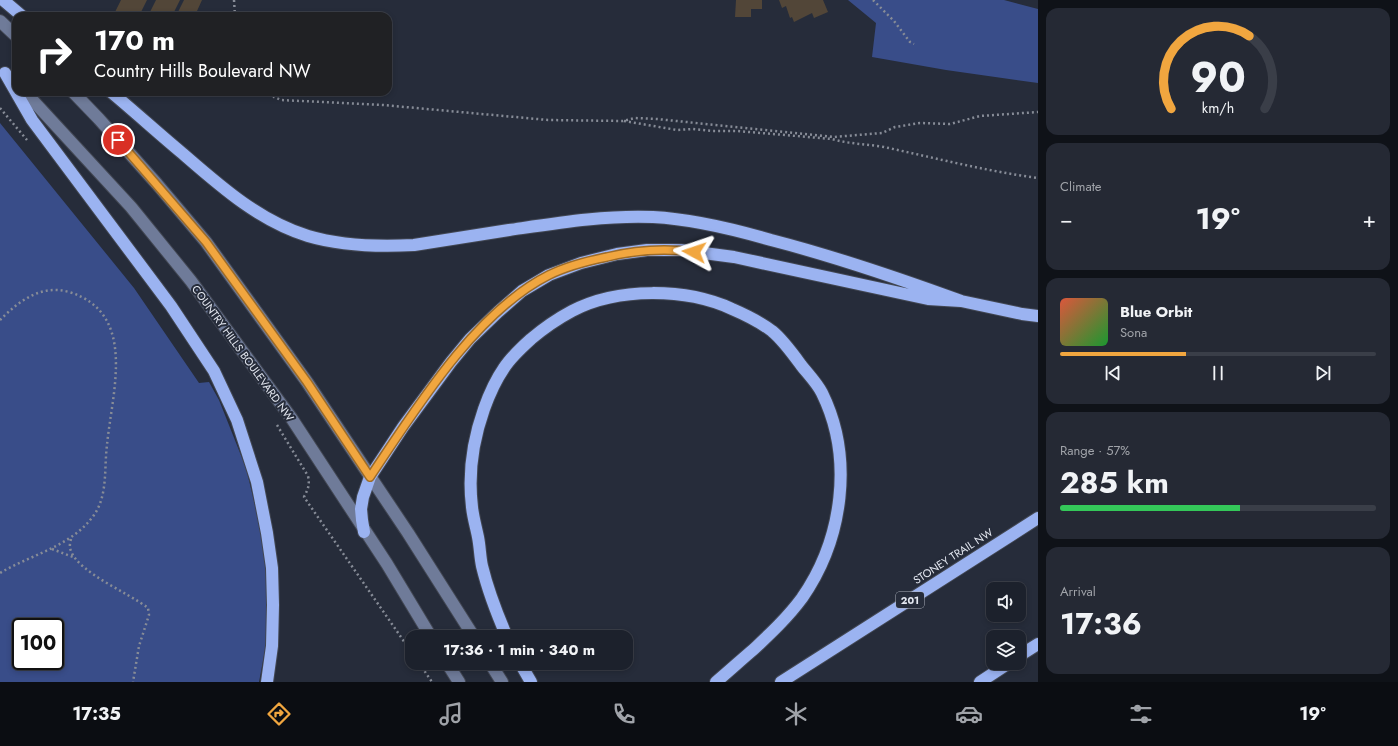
<!DOCTYPE html>
<meta charset="utf-8">
<style>
:root{--surface:#1c212c;--page:#252934;--text:#f1f3f6;--muted:#a0a3a9;--line:#3a3e48;--accent:#f1a63f}
body{margin:0;font-family:Jost,sans-serif;background:var(--page);color:var(--text);height:100vh;display:flex;flex-direction:column;font-size:15px;white-space:nowrap}
*{box-sizing:border-box;margin:0}
p{font-size:13px;color:var(--muted)}
.icon{flex:none;width:22px;height:22px;fill:none;stroke:currentColor;stroke-width:2;stroke-linecap:round;stroke-linejoin:round}
.map{position:relative;flex:1;overflow:hidden}
.drawer{display:flex;flex-direction:column;gap:8px;padding:8px;background:#0f1218;width:360px}
.drawer>*{flex:none}
.guide{position:absolute;left:12px;top:12px;width:380px;height:84px;border-radius:12px;box-shadow:0 2px 6px #0003,0 0 0 1px var(--line);background:#202124;color:#fff;overflow:hidden}
.tools{position:absolute;left:986px;top:582px;display:grid;gap:8px}
.tools a{display:grid;place-items:center;width:40px;height:40px;border-radius:8px;background:var(--surface);box-shadow:0 2px 6px #0003,0 0 0 1px var(--line);font-size:20px}
.speed{position:absolute;left:12px;top:618px;display:flex;gap:8px;font-size:20px;font-weight:700;text-align:center}
.speed>*{display:grid;place-content:center;width:52px;height:52px;border-radius:50%;background:var(--surface);box-shadow:0 2px 6px #0003,0 0 0 1px var(--line);line-height:1}
.speed .limit{border:2px solid #111;border-radius:6px;background:#fff;color:#111}
.pin{position:absolute;display:grid;place-items:center;width:34px;height:34px;color:#fff;margin:-17px;border:2px solid #fff;border-radius:50%;box-shadow:0 1px 4px #0007}
.me{position:absolute;width:44px;margin:-22px;rotate:275deg;stroke-linejoin:round;filter:drop-shadow(0 0 3px #0008)}
.turn{display:flex;align-items:center;gap:14px;height:84px;padding:0 16px;font-size:18px}
.turn .icon{width:52px;height:52px;stroke-width:2.5}
.turn b{display:block;font-size:28px;line-height:34px}
.big{font-size:30px;font-weight:700;line-height:1.1}
.drawer .widget{flex:1;display:flex;flex-direction:column;justify-content:center;gap:6px;min-width:0;padding:0 14px;border-radius:12px;background:var(--page)}
.drawer .dial{align-items:center;gap:0}
.dial svg{height:104px;overflow:visible;fill:none;stroke:var(--line);stroke-width:7;stroke-linecap:round;text-anchor:middle}
.dial text{fill:var(--text);stroke:none}
.song{display:flex;align-items:center;gap:12px}
.cover{width:48px;height:48px;border-radius:6px;background:linear-gradient(135deg,hsl(10 70% 55%),hsl(130 70% 35%))}
.played{height:4px;border-radius:2px;background:linear-gradient(90deg,var(--accent) 40%,var(--line) 40%)}
.keys{display:flex;justify-content:space-around;direction:ltr}
.heat{display:flex;justify-content:space-between;align-items:center;font-size:22px;direction:ltr}
.charge{height:6px;border-radius:3px;background:linear-gradient(90deg,#34c759 57%,var(--line) 0)}
.trip{position:absolute;left:405px;top:630px;width:228px;height:40px;border-radius:12px;background:var(--surface);box-shadow:0 2px 6px #0003,0 0 0 1px var(--line);font-weight:700;line-height:40px;text-align:center}
.tabs{display:flex;height:64px;justify-content:space-around;align-items:center;background:#0b0d12;color:var(--muted)}
.tabs .icon{width:28px;height:28px}
.tabs .selected{color:var(--accent)}
.tabs b{font-size:18px;color:var(--text)}
main{display:flex;flex:1;min-height:0}
.map>svg:first-child{display:block}
.green{fill:#394d89;fill-rule:evenodd}
.building{fill:#524638}
.lines{fill:none;stroke-linecap:round;stroke-linejoin:round}
.secondary-casing{stroke:#424753;stroke-width:14}
.highway-casing{stroke:#424753;stroke-width:14}
.path{stroke:#878c97;stroke-width:2.5;stroke-dasharray:2 3;stroke-linecap:butt}
.secondary{stroke:#6f7b99;stroke-width:12}
.highway{stroke:#9bb3f1;stroke-width:12}
.route-casing{stroke:#9d6c29;stroke-width:10}
.route{stroke:#f1a63f;stroke-width:7}
.labels{text-anchor:middle;stroke-width:4;stroke-linejoin:round;paint-order:stroke}
.shield{fill:#262c3a;stroke:#acb0bb;stroke-width:1}
.shield-label{font-size:10px;font-weight:bold;fill:#e5e9f2}
.street-label{font-size:11px;fill:#e5e9f2;stroke:#262c3a}
</style>
<main>
<div class="map">
<svg width="1038" height="682" viewBox="0 0 1038 682">
<rect width="100%" height="100%" fill="#262c3a"/>
<path class="green" d="M848,0h156l34,9v74l-92,-13 -74,-13 4,-34z
M0,123l134,165 65,95 10,-1 10,18 27,68 19,79 3,87 -9,48h-259zM21,627h34v34h-34z"/>
<path class="building" d="M121,0h26l-8,16h-17l-7,-4z
M156,0h24l-8,16h-24z
M184,0h18l-5,11 6,3 -1,2h-26z
M736,0h26v9h-11v8h-16z
M779,0h44l5,12 -14,6 -2,-5 -18,9 -2,-5 -2,1 -4,-12 -4,2z"/>
<g class="lines">
<g class="secondary-casing">
<path id="secondary" d="M0,21l16,15
M25,92l106,115 60,74 101,138 95,145 44,73
M73,92l26,27 58,65 49,58 101,140 101,151 66,104
M447,663l12,19
M490,663l12,19"/>
</g>
<g class="highway-casing">
<path id="highway" d="M3,0l19,16
M5,73l27,47 139,186 43,65 23,49 20,62 10,51 5,35 1,37 -1,41 -5,36
M111,92c24,20 47,41 71,61 38,33 77,68 126,83 34,10 70,11 106,9 31,-5 63,-10 95,-15 48,-7 96,-15 144,-13 40,2 80,12 118,23 66,17 127,38 190,61
M364,532l-2,-12 -1,-11 2,-12 7,-20 33,-50 48,-65 19,-23 28,-27 24,-21 27,-16 32,-12 36,-9 30,-4h34l53,7 194,42 33,2 61,13 16,2
M507,637c-10,-23 -19,-46 -25,-71 -2,-9 -2,-19 -4,-29 -2,-10 -5,-20 -6,-30 -4,-33 1,-67 12,-98 5,-14 11,-28 20,-41 7,-11 17,-20 27,-29 13,-11 26,-20 41,-28 46,-24 114,-23 160,-2 14,6 28,13 40,22 11,9 21,23 29,34 7,9 16,18 21,28 32,65 21,146 -20,205 -14,19 -31,35 -48,51 -13,11 -25,22 -38,33
M1019,656l19,-12
M520,663l11,19
M781,682l257,-164
M980,682l29,-19"/>
</g>
<path class="path" d="M234,0l1,16
M873,0l21,21 16,21 4,2
M270,92l4,5 7,3 102,5 165,15 75,1 12,-3 22,1 177,18 48,-4 13,-6 25,-4 30,1 30,-8 58,-4
M0,108l27,32
M624,121l53,9 16,-1 20,2h24l95,8c17,5 34,5 52,8 51,11 102,24 154,31
M0,320c19,-19 41,-36 69,-28 69,21 43,100 38,153 -3,23 1,50 -13,70 -23,32 -62,39 -94,58
M277,425l31,51c2,9 0,13 -4,21l108,156
M71,539c-1,4 -2,8 0,12 8,22 58,42 77,57l1,7 -10,31 -6,36
M52,549l21,8
M419,663l13,19"/>
<use href="#secondary" class="secondary"/>
<use href="#highway" class="highway"/>
</g>
<g class="lines">
<g class="route-casing">
<path id="route" d="M118,140l88,102 101,140 63,95c45,-67 105,-165 179,-202 18,-9 38,-14 58,-18 29,-7 57,-9 87,-5"/>
</g>
<use href="#route" class="route"/>
</g>
<g class="labels">
<rect class="shield" x="896" y="592" width="28" height="16" rx="3"/>
<g class="shield-label">
<text x="910" y="604">201</text>
</g>
<g class="street-label">
<text transform="translate(243 353) rotate(54)" y="4">COUNTRY HILLS BOULEVARD NW</text>
<text transform="translate(953 556) rotate(-33)" y="4">STONEY TRAIL NW</text>
</g>
</g>
</svg>
<div class="tools">
<a><svg class="icon" aria-label="sound" viewBox="0 0 24 24"><path d="M4 9h4l5-4v14l-5-4H4zM17 9q2 3 0 6"/></svg></a>
<a><svg class="icon" aria-label="layers" viewBox="0 0 24 24"><path d="M12 4l9 5-9 5-9-5zM3 14l9 5 9-5"/></svg></a>
</div>
<div class="speed"><div class="limit">100</div></div>
<div class="pin" style="left:118px;top:140px;background:#d93025"><svg class="icon" aria-label="arrive" viewBox="0 0 24 24"><path d="M6 21V4h12l-3 4 3 4H6"/></svg></div>
<svg class="me" style="left:694px;top:252px" viewBox="-20 -20 40 40"><path d="M0-17L14 15 0 8-14 15z" fill="#f1a63f" stroke="#fff" stroke-width="4"/></svg>
<div class="trip">17:36 · 1 min · 340 m</div>
<div class="guide">
<div class="turn"><svg class="icon" aria-label="right" viewBox="0 0 24 24"><path d="M7 20v-9h11M14 6l5 5-5 5"/></svg><div><b>170 m</b>Country Hills Boulevard NW</div></div>
</div>
</div>
<section class="drawer">
<div class="widget dial"><svg viewBox="0 0 100 80">
<path d="M14 69A42 42 0 1 1 86 69"/>
<path d="M14 69A42 42 0 0 1 74 13" stroke="#f1a63f"/>
<text x="50" y="56" font-size="32" font-weight="700">90</text>
<text x="50" y="72" font-size="11">km/h</text>
</svg></div>
<div class="widget"><p>Climate</p>
<div class="heat"><a>−</a><b class="big">19°</b><a>+</a></div>
</div>
<div class="widget">
<div class="song"><i class="cover"></i><div><b>Blue Orbit</b><p>Sona</p></div></div>
<div class="played"></div>
<div class="keys"><svg class="icon" aria-label="previous" viewBox="0 0 24 24"><path d="M18 5L8 12l10 7zM5 5v14"/></svg><svg class="icon" aria-label="pause" viewBox="0 0 24 24"><path d="M8 5v14M16 5v14"/></svg><svg class="icon" aria-label="next" viewBox="0 0 24 24"><path d="M6 5l10 7-10 7zM19 5v14"/></svg></div>
</div>
<div class="widget"><p>Range · 57%</p><b class="big">285 km</b><div class="charge"></div></div>
<div class="widget"><p>Arrival</p><b class="big">17:36</b></div>
</section>
</main>
<nav class="tabs">
<b>17:35</b>
<svg class="icon selected" aria-label="directions" viewBox="0 0 24 24"><path d="M12 3l9 9-9 9-9-9zM9 14v-3h6M13 9l2 2-2 2"/></svg>
<svg class="icon" aria-label="music" viewBox="0 0 24 24"><path d="M9 18V5l10-2v13"/><circle cx="6" cy="18" r="3"/><circle cx="16" cy="16" r="3"/></svg>
<svg class="icon" aria-label="phone" viewBox="0 0 24 24"><path d="M5 4h4l2 5-3 2q2 4 5 5l2-3 5 2v4C11 20 4 13 5 4z"/></svg>
<svg class="icon" aria-label="climate" viewBox="0 0 24 24"><path d="M12 3v18M4 7l16 10M4 17L20 7"/></svg>
<svg class="icon" aria-label="car" viewBox="0 0 24 24"><path d="M5 17H2v-5l4-1 3-4h7l3 4 3 1v5h-3M9 17h6M6 11h13"/><circle cx="7" cy="17" r="2"/><circle cx="17" cy="17" r="2"/></svg>
<svg class="icon" aria-label="filters" viewBox="0 0 24 24"><path d="M4 7h16M4 17h16"/><circle cx="9" cy="7" r="2"/><circle cx="15" cy="17" r="2"/></svg>
<b>19°</b>
</nav>
